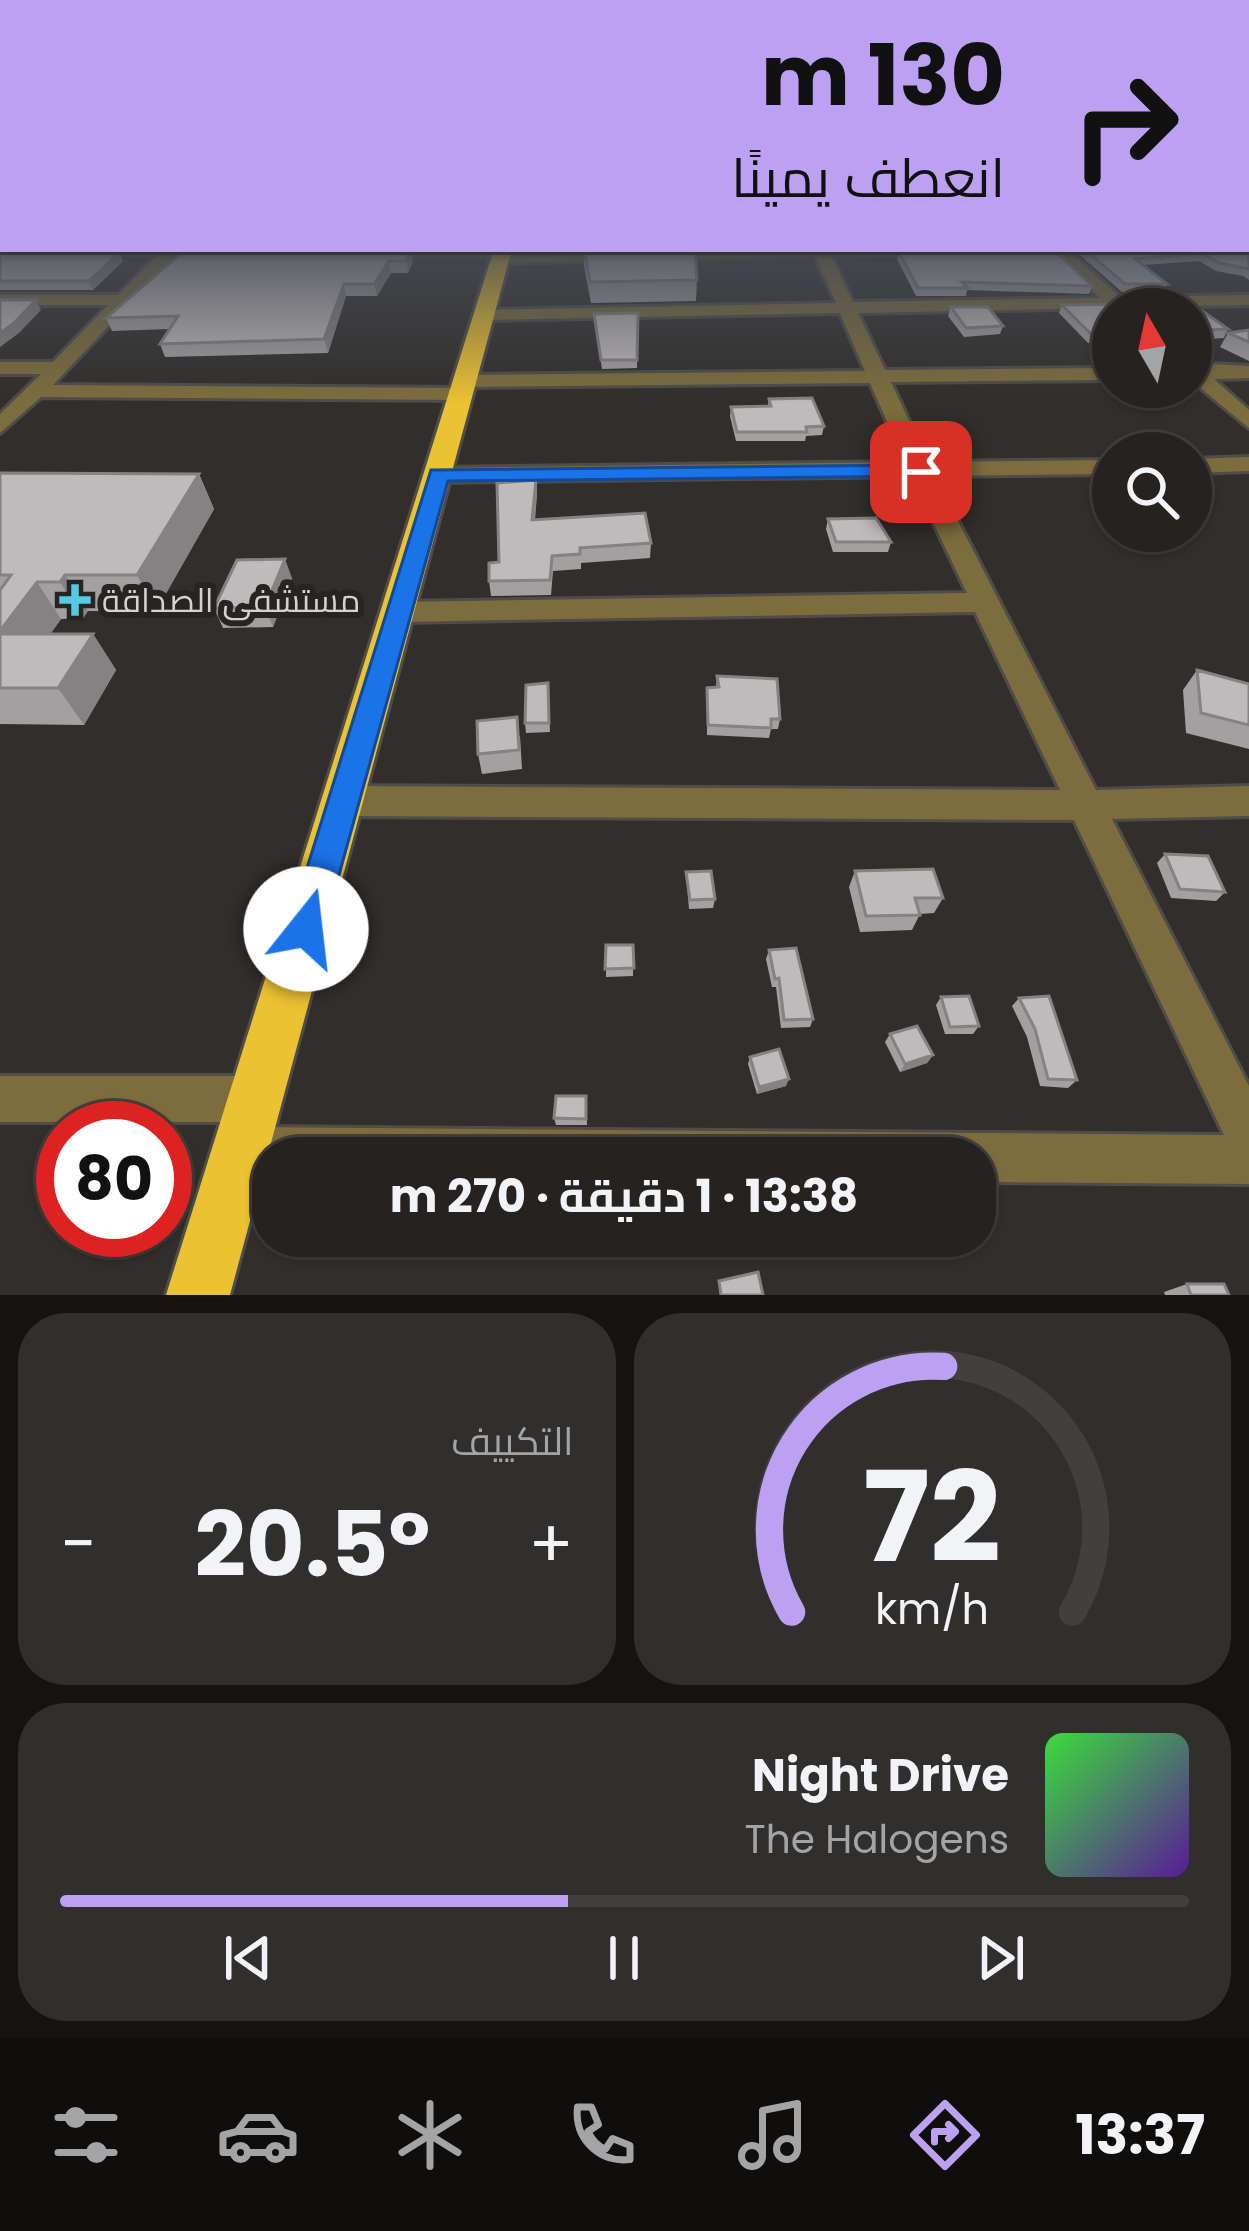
<!DOCTYPE html>
<html lang="ar">
<meta charset="utf-8">
<style>
:root{--surface:#252220;--page:#312f2d;--text:#f1f3f6;--muted:#a3a4a5;--line:#423f3e;--accent:#bca0f2}
body{margin:0;font-family:Poppins,Cairo,sans-serif;background:var(--page);color:var(--text);direction:rtl;height:100vh;display:flex;flex-direction:column;font-size:45px;white-space:nowrap}
*{box-sizing:border-box;margin:0}
p{font-size:39px;color:var(--muted)}
.icon{flex:none;width:66px;height:66px;fill:none;stroke:currentColor;stroke-width:2;stroke-linecap:round;stroke-linejoin:round}
.map{position:relative;height:1295px;overflow:hidden;direction:ltr}
.sheet{display:flex;flex-direction:column;gap:18px;padding:18px;background:#141312;flex:1}
.sheet>*{flex:none}
.banner{position:absolute;left:0px;top:0px;width:1251px;height:252px;box-shadow:0 3px 9px #0004,0 0 0 3px var(--line);direction:rtl;background:#bca0f2;color:#111;overflow:hidden}
.needle{width:78px;rotate:351deg}
.fabs{position:absolute;left:1092px;top:288px;display:grid;gap:24px}
.fabs a{display:grid;place-items:center;width:120px;height:120px;border-radius:50%;background:var(--surface);box-shadow:0 3px 9px #0004,0 0 0 3px var(--line);font-size:60px}
.speed{position:absolute;left:36px;top:1101px;display:flex;gap:24px;font-size:60px;font-weight:700;text-align:center}
.speed>*{display:grid;place-content:center;width:156px;height:156px;border-radius:50%;background:var(--surface);box-shadow:0 3px 9px #0004,0 0 0 3px var(--line);line-height:1}
.speed .limit{border:18px solid #d22;background:#fff;color:#111}
.pin{position:absolute;display:grid;place-items:center;width:102px;height:102px;color:#fff;margin:-51px;border-radius:24px;box-shadow:0 6px 18px #0006}
.me{position:absolute;width:132px;margin:-66px;rotate:16deg;stroke-linejoin:round;filter:drop-shadow(0 0 9px #0008)}
.turn{display:flex;align-items:center;gap:42px;height:252px;padding:0 48px;font-size:54px}
.turn .icon{width:156px;height:156px;stroke-width:2.5}
.turn b{display:block;font-size:84px;line-height:102px}
.big{font-size:90px;font-weight:700;line-height:1.1}
.sheet .card{flex:1;display:flex;flex-direction:column;justify-content:center;gap:18px;min-width:0;padding:0 42px;border-radius:48px;background:var(--page)}
.sheet .dial{align-items:center;gap:0}
.dial svg{height:312px;overflow:visible;fill:none;stroke:var(--line);stroke-width:7;stroke-linecap:round;text-anchor:middle}
.dial text{fill:var(--text);stroke:none}
.song{display:flex;align-items:center;gap:36px}
.cover{width:144px;height:144px;border-radius:18px;background:linear-gradient(135deg,hsl(120 70% 55%),hsl(270 70% 35%))}
.played{height:12px;border-radius:6px;background:linear-gradient(90deg,var(--accent) 45%,var(--line) 45%)}
.keys{display:flex;justify-content:space-around;direction:ltr}
.heat{display:flex;justify-content:space-between;align-items:center;font-size:66px;direction:ltr}
.sheet .tiles{flex:1;display:grid;gap:18px;grid-template-columns:1fr 1fr}
.card:last-child{grid-column:span 2}
.trip{position:absolute;left:252px;top:1137px;width:744px;height:120px;border-radius:48px;background:var(--surface);box-shadow:0 3px 9px #0004,0 0 0 3px var(--line);font-weight:700;line-height:120px;text-align:center;direction:rtl}
.menu{display:flex;height:192px;justify-content:space-around;align-items:center;background:#0f0e0d;color:var(--muted)}
.menu .icon{width:84px;height:84px}
.menu .on{color:var(--accent)}
.menu b{font-size:54px;color:var(--text)}
.map>svg:first-child{display:block}
.lines{fill:none;stroke-linecap:round;stroke-linejoin:round}
.minor-casing{stroke:#4f4c49;stroke-width:6}
.highway-casing{stroke:#4f4c49;stroke-width:6}
.minor{fill:#7d6d3c;fill-rule:evenodd}
.highway{fill:#ebc231;fill-rule:evenodd}
.wall{fill:#a4a0a2}
.shaded-wall{fill:#868284}
.building{fill:#bfbabc;stroke:#868284;stroke-width:3}
.route{fill:#1a73e8;stroke:#114b97;stroke-width:3}
.poi-dot{fill:#58c9e3;stroke:#272421;stroke-width:4.5}
.labels{text-anchor:middle;stroke-width:12;stroke-linejoin:round;paint-order:stroke}
.poi-label{font-size:33px;fill:#d5d3d1;stroke:#272421;text-anchor:start}
</style>
<div class="map">
<svg width="1249" height="1295" viewBox="0 0 1249 1295">
<rect width="100%" height="100%" fill="#312e2b"/>
<g class="lines">
<g class="minor-casing">
<path id="minor" d="M0,244l3,5h505l1,4 455,-4 -8,5 -125,2 22,46 247,-4 -51,-49h17l54,48 129,-2v10l-391,8 27,57 228,-2v12l-222,2 37,80 185,-2v14l-178,2 161,314 153,-4v30l-137,3 137,267v98l-274,-2v-24h-702v17h-32l-17,-7 -7,-17 7,-17 17,-7 983,8 -150,-315 -731,-4 -13,-4 -5,-11 5,-11 13,-4 717,4 -85,-178 -575,10 -14,-10 14,-10 567,-9 -56,-117 -472,6 -12,-7 12,-7 466,-6 -35,-79 -405,4 -10,-6 10,-6 400,-4 -25,-58 -356,7 -9,-5 9,-5 352,-7 -21,-47 -315,7 -7,-6 -318,-2 -122,130 409,3 10,6 -10,6 -421,-3 -41,36v-19l41,-40h-41v-12h53l55,-57h-108v-10h118l40,-40 -158,-1z
M1191,363l58,3v12l-35,1 35,31v18l-58,-48z
M1249,457v14l-58,2v-14z
M0,1076h256l16,7 7,16 -7,16 -16,7h-256z"/>
</g>
<g class="highway-casing">
<path id="highway" d="M494,249h18l-282,1046h-64z"/>
</g>
<use href="#minor" class="minor"/>
<use href="#highway" class="highway"/>
</g>
<path class="wall" d="M1249,245v35l-6,-4 -27,-5 -17,-10 -55,4 23,19 -4,8h-41l-49,-43h175z
M186,249l227,12 -5,12h-17l-14,23h-31l-18,57 -163,4 -5,-13 9,-15 -57,2 -6,-13z
M584,249l113,31 -1,21 -105,2 -7,-37z
M0,250l123,11 -30,29h-93z
M958,251l134,35 -3,8 -122,-4 -1,6h-50l-19,-37 2,-7z
M1191,303l37,26 -4,9 -33,2v-31h-78v33l-25,1 -29,-30 3,-8z
M951,307l52,19 -3,8 -36,3 -16,-21z
M638,313l-1,55 -35,1 -8,-55z
M1249,330v31l-29,-14 8,-14z
M769,399l55,27 -2,9 -16,1 -1,5h-69l-6,-25 1,-9 37,-1z
M0,473l199,1 15,35 -58,102h-68l-5,7 -22,1 -11,15h43l23,36 -32,55 -84,-1z
M536,480l1,14 -2,26 116,23 -1,15 -69,5v6l-28,2 -2,24 -60,1 -2,-15z
M828,519l63,23 -3,10h-55l-7,-23z
M292,578l-19,49 -50,1 -9,-20z
M1197,670l52,14v65l-63,-16 -3,-43z
M717,676l63,43 -2,10h-7l-2,9 -62,-3v-47h9z
M548,683l2,49 -24,1 -1,-10z
M520,736l2,33 -40,5 -4,-20z
M1165,854l60,38 -9,9 -45,-3 -14,-35z
M855,871l88,27 -9,15 -14,1 -8,16 -52,2 -11,-45z
M686,872l29,27 -2,9 -24,1z
M606,945h27v31l-27,1z
M769,950l44,69 -3,8 -29,1 -5,-41h-4l-6,-28z
M941,997l38,29 -6,8h-28l-9,-29z
M1019,998l58,82 -9,8 -28,-2 -13,-49 -15,-31z
M890,1034l43,21 -6,8 -27,9 -15,-30z
M750,1057l36,29 -29,8 -9,-30z
M586,1096l1,29h-31l-2,-7z
M1187,1284l42,11h-64l-1,-3z"/>
<path class="shaded-wall" d="M411,249l2,12 -5,12 -2,-12z
M120,252l3,9 -30,29 -4,-9z
M389,261l2,12 -14,23 -3,-12z
M344,284l2,12 -18,57 -4,-14z
M36,300l5,10 -22,23 -19,14v-14z
M199,474l15,35 -58,102 -19,-36z
M536,480l1,14 -4,40 -1,-14z
M285,559l7,19 -19,49 -8,-20z
M65,575l23,36 -5,7 -23,-36z
M37,582l24,37 -36,51 -25,-33v-6z
M93,634l23,36 -32,55 -26,-37z
M933,1055l-6,8 -27,9 5,-8z
M789,1079l-3,7 -29,8 2,-7z"/>
<path class="building" d="M1248,244l1,25 -30,-6 -17,-10 -67,6 32,25h-42l-41,-35h164z
M186,249l143,4 2,-4h80l-5,12h-17l-15,23h-30l-20,55 -164,5 18,-28 -72,2z
M584,249h111l2,31 -107,2z
M962,249h91l39,37 -130,-4 6,6h-50l-19,-36 59,-1z
M0,250l120,2 -31,29h-89z
M0,300h36l-22,23 -14,10z
M1191,303l37,26 -37,2v-22h-78v25h-22l-29,-29z
M951,307h37l15,19 -37,2z
M638,313l-1,47h-36l-7,-46z
M1249,330v12l-21,-9z
M812,398l12,28 -18,1 1,5h-70l-6,-25 40,-1 -2,-7z
M0,473l199,1 -62,101h-72l-5,7h-23l-37,49v-41l11,-15h-11z
M536,480l-4,40 113,-7 6,30 -71,5v6l-28,2 -2,24 -61,1v-18l10,-1 -2,-79z
M876,518l15,24h-55l-8,-23z
M285,559l-20,48 -51,1 23,-48z
M0,634h93l-35,54h-58z
M1197,670l52,14v41l-48,-12z
M717,676l60,3 3,40h-9v9l-63,-3 -1,-37 12,-1z
M548,683l1,40h-24l1,-38z
M517,717l2,33 -41,4 -1,-33z
M1165,854l43,2 17,36 -45,-3z
M933,869l10,29h-28l5,17 -54,1 -11,-45z
M711,871l4,28 -25,1 -4,-28z
M606,945h27l1,23 -29,1z
M796,948l17,71 -29,1 -5,-42 -4,1 -6,-29z
M969,996l10,30 -29,1 -9,-30z
M1049,996l28,84 -29,-1 -13,-50 -16,-31z
M917,1026l16,29 -28,9 -15,-30z
M779,1049l10,30 -30,8 -9,-30z
M556,1096h30v23l-32,-1z
M758,1272l5,23h-42l-2,-14z
M1187,1284h37l5,11h-38z"/>
<linearGradient id="sky" x2="0" y2="1"><stop stop-color="#1b1918"/><stop offset="0.55" stop-color="#484c55"/><stop offset="1" stop-color="#484c55" stop-opacity="0"/></linearGradient>
<rect width="1249" height="404" fill="url(#sky)"/>
<path class="route" d="M921,465l11,7 -3,4 -481,5 -124,448 -5,12 -13,5 -13,-5 -5,-12 143,-459z"/>
<path class="poi-dot" d="M69 582h12v12h12v12h-12v12h-12v-12h-12v-12h12z"/>
<g class="labels">
<g class="poi-label">
<text x="102" y="612">مستشفى الصداقة</text>
</g>
</g>
</svg>
<div class="fabs">
<a><svg class="needle" viewBox="-14 -14 28 28"><path d="M0-13l5 13h-10z" fill="#e53935"/><path d="M0 13l5-13h-10z" fill="#a3a4a5"/></svg></a>
<a><svg class="icon" aria-label="search" viewBox="0 0 24 24"><circle cx="10" cy="10" r="6"/><path d="M15 15l6 6"/></svg></a>
</div>
<div class="speed"><div class="limit">80</div></div>
<div class="pin" style="left:921px;top:472px;background:#d93025"><svg class="icon" aria-label="arrive" viewBox="0 0 24 24"><path d="M6 21V4h12l-3 4 3 4H6"/></svg></div>
<svg class="me" style="left:306px;top:929px" viewBox="-20 -20 40 40"><circle r="19" fill="#fff"/><path d="M0-13L10 11 0 6-10 11z" fill="#1a73e8"/></svg>
<div class="trip">13:38 · 1 دقيقة · 270 m</div>
<div class="banner">
<div class="turn"><svg class="icon" aria-label="right" viewBox="0 0 24 24"><path d="M7 20v-9h11M14 6l5 5-5 5"/></svg><div><b>130 m</b>انعطف يمينًا</div></div>
</div>
</div>
<section class="sheet">
<div class="tiles">
<div class="card dial"><svg viewBox="0 0 100 80">
<path d="M14 69A42 42 0 1 1 86 69"/>
<path d="M14 69A42 42 0 0 1 53 6" stroke="#bca0f2"/>
<text x="50" y="56" font-size="32" font-weight="700">72</text>
<text x="50" y="72" font-size="11">km/h</text>
</svg></div>
<div class="card"><p>التكييف</p>
<div class="heat"><a>−</a><b class="big">20.5°</b><a>+</a></div>
</div>
<div class="card">
<div class="song"><i class="cover"></i><div><b>Night Drive</b><p>The Halogens</p></div></div>
<div class="played"></div>
<div class="keys"><svg class="icon" aria-label="previous" viewBox="0 0 24 24"><path d="M18 5L8 12l10 7zM5 5v14"/></svg><svg class="icon" aria-label="pause" viewBox="0 0 24 24"><path d="M8 5v14M16 5v14"/></svg><svg class="icon" aria-label="next" viewBox="0 0 24 24"><path d="M6 5l10 7-10 7zM19 5v14"/></svg></div>
</div>
</div>
</section>
<nav class="menu">
<b>13:37</b>
<svg class="icon on" aria-label="directions" viewBox="0 0 24 24"><path d="M12 3l9 9-9 9-9-9zM9 14v-3h6M13 9l2 2-2 2"/></svg>
<svg class="icon" aria-label="music" viewBox="0 0 24 24"><path d="M9 18V5l10-2v13"/><circle cx="6" cy="18" r="3"/><circle cx="16" cy="16" r="3"/></svg>
<svg class="icon" aria-label="phone" viewBox="0 0 24 24"><path d="M5 4h4l2 5-3 2q2 4 5 5l2-3 5 2v4C11 20 4 13 5 4z"/></svg>
<svg class="icon" aria-label="climate" viewBox="0 0 24 24"><path d="M12 3v18M4 7l16 10M4 17L20 7"/></svg>
<svg class="icon" aria-label="car" viewBox="0 0 24 24"><path d="M5 17H2v-5l4-1 3-4h7l3 4 3 1v5h-3M9 17h6M6 11h13"/><circle cx="7" cy="17" r="2"/><circle cx="17" cy="17" r="2"/></svg>
<svg class="icon" aria-label="filters" viewBox="0 0 24 24"><path d="M4 7h16M4 17h16"/><circle cx="9" cy="7" r="2"/><circle cx="15" cy="17" r="2"/></svg>
</nav>
